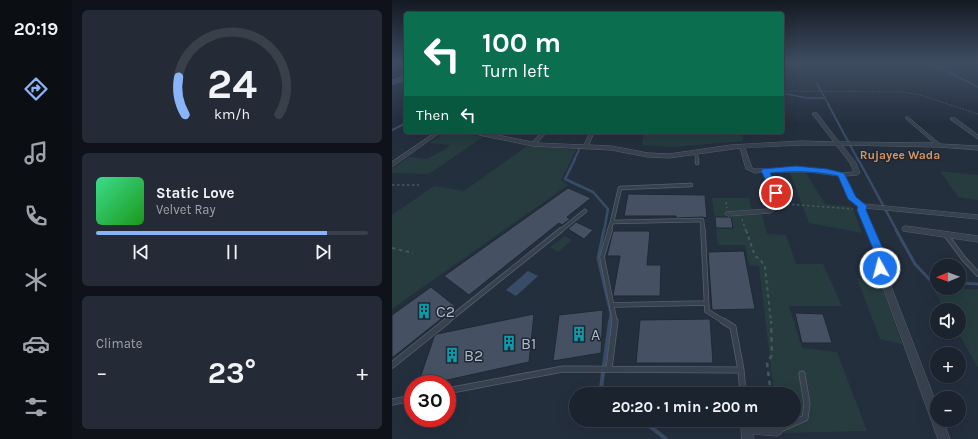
<!DOCTYPE html>
<meta charset="utf-8">
<style>
:root{--surface:#1b232e;--page:#242b36;--text:#f1f3f6;--muted:#a0a4aa;--line:#39404a;--accent:#8ab4f8}
body{margin:0;font-family:Karla,sans-serif;background:var(--page);color:var(--text);height:100vh;display:flex;flex-direction:column;font-size:15px;white-space:nowrap}
*{box-sizing:border-box;margin:0}
p{font-size:13px;color:var(--muted)}
.icon{flex:none;width:22px;height:22px;fill:none;stroke:currentColor;stroke-width:2;stroke-linecap:round;stroke-linejoin:round}
.map{position:relative;flex:1;overflow:hidden}
.drawer{display:flex;flex-direction:column;gap:10px;padding:10px;background:#0f1319;width:320px}
.drawer>*{flex:none}
.banner{position:absolute;left:12px;top:12px;width:380px;height:122px;border-radius:4px;box-shadow:0 4px 16px #0002,0 0 0 1px var(--line);background:#0b6e4f;color:#fff;overflow:hidden}
.needle{width:26px;rotate:269deg}
.fabs{position:absolute;left:538px;top:259px;display:grid;gap:8px}
.fabs a{display:grid;place-items:center;width:36px;height:36px;border-radius:50%;background:var(--surface);box-shadow:0 4px 16px #0002,0 0 0 1px var(--line);font-size:20px}
.speed{position:absolute;left:12px;top:375px;display:flex;gap:8px;font-size:20px;font-weight:700;text-align:center}
.speed>*{display:grid;place-content:center;width:52px;height:52px;border-radius:50%;background:var(--surface);box-shadow:0 4px 16px #0002,0 0 0 1px var(--line);line-height:1}
.speed .limit{border:6px solid #d22;background:#fff;color:#111}
.pin{position:absolute;display:grid;place-items:center;width:34px;height:34px;color:#fff;margin:-17px;border:2px solid #fff;border-radius:50%;box-shadow:0 1px 4px #0007}
.me{position:absolute;width:44px;margin:-22px;rotate:353deg;stroke-linejoin:round;filter:drop-shadow(0 0 3px #0008)}
.turn{display:flex;align-items:center;gap:14px;height:84px;padding:0 12px;font-size:18px}
.turn .icon{width:52px;height:52px;stroke-width:2.5}
.turn b{display:block;font-size:28px;line-height:34px}
.then{display:flex;align-items:center;height:38px;padding:0 12px;background:#0003;gap:8px;font-size:15px}
.big{font-size:30px;font-weight:700;line-height:1.1}
.drawer .widget{flex:1;display:flex;flex-direction:column;justify-content:center;gap:6px;min-width:0;padding:0 14px;border-radius:6px;background:var(--page)}
.drawer .dial{align-items:center;gap:0}
.dial svg{height:104px;overflow:visible;fill:none;stroke:var(--line);stroke-width:7;stroke-linecap:round;text-anchor:middle}
.dial text{fill:var(--text);stroke:none}
.song{display:flex;align-items:center;gap:12px}
.cover{width:48px;height:48px;border-radius:6px;background:linear-gradient(135deg,hsl(150 70% 55%),hsl(120 70% 35%))}
.played{height:4px;border-radius:2px;background:linear-gradient(90deg,var(--accent) 85%,var(--line) 85%)}
.keys{display:flex;justify-content:space-around;direction:ltr}
.heat{display:flex;justify-content:space-between;align-items:center;font-size:22px;direction:ltr}
.trip{position:absolute;left:177px;top:387px;width:232px;height:40px;border-radius:20px;background:var(--surface);box-shadow:0 4px 16px #0002,0 0 0 1px var(--line);font-weight:700;line-height:40px;text-align:center}
main{display:flex;flex:1;min-height:0}
.menu{display:flex;flex-direction:column;width:72px;justify-content:space-around;align-items:center;background:#0b0e12;color:var(--muted)}
.menu .icon{width:28px;height:28px}
.menu .selected{color:var(--accent)}
.menu b{font-size:18px;color:var(--text)}
.map>svg:first-child{display:block}
.green{fill:#263c3f}
.water{fill:#394c67}
.lines{fill:none;stroke-linecap:round;stroke-linejoin:round}
.stream-far4{stroke:#394c67;stroke-width:1.5}
.stream-far3{stroke:#394c67;stroke-width:2}
.stream-far2{stroke:#394c67;stroke-width:2.5}
.stream-far1{stroke:#394c67;stroke-width:3}
.stream{stroke:#394c67;stroke-width:4}
.river{fill:#394c67;fill-rule:evenodd}
.building{fill:#455162;stroke:#1f2835}
.service-far3-casing{stroke:#565f6c;stroke-width:3.5}
.service-far2-casing{stroke:#565f6c;stroke-width:4.5}
.service-far1-casing{stroke:#565f6c;stroke-width:5.5}
.service-casing{stroke:#565f6c;stroke-width:7}
.minor-casing{stroke:#565f6c;stroke-width:1}
.path-far3{stroke:#44595c;stroke-width:1;stroke-dasharray:1.5 1.5;stroke-linecap:butt}
.path-far2{stroke:#44595c;stroke-width:1.5;stroke-dasharray:2.5 2.5;stroke-linecap:butt}
.path-far1{stroke:#44595c;stroke-width:2;stroke-dasharray:3.5 3.5;stroke-linecap:butt}
.path{stroke:#44595c;stroke-width:2.5;stroke-dasharray:4.5 4.5;stroke-linecap:butt}
.service-far3{stroke:#38414e;stroke-width:2.5}
.service-far2{stroke:#38414e;stroke-width:3}
.service-far1{stroke:#38414e;stroke-width:4}
.service{stroke:#38414e;stroke-width:5.5}
.minor{fill:#38414e;fill-rule:evenodd}
.route{fill:#1a73e8;stroke:#114b97}
.labels{text-anchor:middle;stroke-width:3;stroke-linejoin:round;paint-order:stroke}
.far-neighbourhood-label{font-size:12px;font-weight:bold;fill:#d59563;stroke:#1d2633}
.near-poi-label{font-size:16px;fill:#b4bcc9;stroke:#1d2633;text-anchor:start}
</style>
<main>
<nav class="menu">
<b>20:19</b>
<svg class="icon selected" aria-label="directions" viewBox="0 0 24 24"><path d="M12 3l9 9-9 9-9-9zM9 14v-3h6M13 9l2 2-2 2"/></svg>
<svg class="icon" aria-label="music" viewBox="0 0 24 24"><path d="M9 18V5l10-2v13"/><circle cx="6" cy="18" r="3"/><circle cx="16" cy="16" r="3"/></svg>
<svg class="icon" aria-label="phone" viewBox="0 0 24 24"><path d="M5 4h4l2 5-3 2q2 4 5 5l2-3 5 2v4C11 20 4 13 5 4z"/></svg>
<svg class="icon" aria-label="climate" viewBox="0 0 24 24"><path d="M12 3v18M4 7l16 10M4 17L20 7"/></svg>
<svg class="icon" aria-label="car" viewBox="0 0 24 24"><path d="M5 17H2v-5l4-1 3-4h7l3 4 3 1v5h-3M9 17h6M6 11h13"/><circle cx="7" cy="17" r="2"/><circle cx="17" cy="17" r="2"/></svg>
<svg class="icon" aria-label="filters" viewBox="0 0 24 24"><path d="M4 7h16M4 17h16"/><circle cx="9" cy="7" r="2"/><circle cx="15" cy="17" r="2"/></svg>
</nav>
<section class="drawer">
<div class="widget dial"><svg viewBox="0 0 100 80">
<path d="M14 69A42 42 0 1 1 86 69"/>
<path d="M14 69A42 42 0 0 1 9 40" stroke="#8ab4f8"/>
<text x="50" y="56" font-size="32" font-weight="700">24</text>
<text x="50" y="72" font-size="11">km/h</text>
</svg></div>
<div class="widget">
<div class="song"><i class="cover"></i><div><b>Static Love</b><p>Velvet Ray</p></div></div>
<div class="played"></div>
<div class="keys"><svg class="icon" aria-label="previous" viewBox="0 0 24 24"><path d="M18 5L8 12l10 7zM5 5v14"/></svg><svg class="icon" aria-label="pause" viewBox="0 0 24 24"><path d="M8 5v14M16 5v14"/></svg><svg class="icon" aria-label="next" viewBox="0 0 24 24"><path d="M6 5l10 7-10 7zM19 5v14"/></svg></div>
</div>
<div class="widget"><p>Climate</p>
<div class="heat"><a>−</a><b class="big">23°</b><a>+</a></div>
</div>
</section>
<div class="map">
<svg width="586" height="439" viewBox="0 0 586 439">
<rect width="100%" height="100%" fill="#242f3e"/>
<path class="green" d="M55,132l36,5 -54,37 -37,-1v-4l17,-12 18,2c8,-6 16,-7 23,-14l-21,-2z
M252,132h98l1,9 -72,6 -29,-2z
M138,144l46,6 -15,30 7,5 -176,124v-94l42,-29 30,5z
M548,171l38,4v25l-20,-3z
M398,173h16l19,31 27,3 10,26 -53,-10z
M320,198h37l3,13h9l6,23 19,1 10,29h27l19,42h-53l13,42 35,4 30,79 -89,2 -1,-13h17v-26h-20l-15,-128 -10,-1 -4,-20h-27z
M173,236l7,4 -14,12 -8,-5z
M465,278l23,2 22,64 -22,-5z
M586,289v79l-20,-36h1v-22h-14l-11,-20z"/>
<path class="water" d="M136,271l10,5 -22,20 -10,-6z"/>
<g class="lines">
<path class="stream-far4" d="M537,62l49,25
M425,84l12,21
M390,93l25,5h17"/>
<path class="stream-far3" d="M436,104l30,56
M0,130l14,-7
M182,160l5,-10"/>
<path class="stream-far2" d="M183,159l-10,20 28,13 15,17 -4,22
M466,159l39,72"/>
<path class="stream-far1" d="M212,230l-6,28 13,56 -1,8
M504,230l19,34 16,17h6
M567,283l19,1"/>
<path class="stream" d="M216,394l-7,-6 9,-67
M250,420l24,19"/>
<path class="river" d="M14,75v6l-14,4v-6z"/>
</g>
<path class="building" d="M176,188l23,10 -24,19 3,2 -8,6 -3,-2 -90,72 -25,-19z
M236,194l77,1 2,23 -5,-1 -26,1v-2h-52z
M323,217h16l2,11h-17z
M184,222l17,8 -9,9 -16,-10z
M221,231h37l-3,34h14l-1,31h-47l7,-40h-13z
M352,251l11,58 -43,1 -4,-58z
M39,287l25,20 -64,51v-43z
M211,310l-2,43 -48,8 6,-46z
M403,313l28,1 9,29h-30z
M142,314l-5,48 -100,22h-11l16,-47 3,-3z
M318,319l3,44h-77l4,-43z"/>
<g class="lines">
<g class="service-far3-casing">
<path id="service-far3" d="M304,152l1,8"/>
</g>
<g class="service-far2-casing">
<path id="service-far2" d="M305,159v4
M220,222l8,-34 71,-3
M168,231l25,-20
M217,231l3,-9 90,-2 1,11"/>
</g>
<g class="service-far1-casing">
<path id="service-far1" d="M218,230l-8,27 13,65
M311,230l4,81 18,11
M554,235l18,24 14,15
M220,305l94,-2
M54,322l115,-92"/>
</g>
<g class="service-casing">
<path id="service" d="M331,321l10,6 8,43 2,24
M0,365l55,-44
M217,369l6,-48
M55,391l116,-22 178,1
M0,402l21,-4
M386,430l27,-12 2,-14 -5,-30"/>
</g>
<g class="minor-casing">
<path id="minor" d="M421,113h4l22,29 95,1 -28,-24v-2h2l32,27 38,2v4l-39,-3 -97,-2 14,18 4,10 -3,2 -12,1 10,22 9,6 114,11v4l-113,-11 -1,2 21,46 -1,12 53,137v15h6l7,19h-12l-62,-171 1,-12 -19,-46v-3l-8,-7 -11,-24 -30,-4h-41l16,32 -1,2 -13,7 -42,3 -3,-2 1,-2 42,-3 9,-6 -14,-31 -8,1 -9,-4 -6,-21 -71,10 -21,-1 -37,-7 -78,-4 -54,-11 -3,-2 6,-1 50,10 10,-10h5l-10,11 47,2 6,-13h4l-5,13 22,1 37,7 21,1 62,-9 70,-4 33,1 -21,-27zM409,145h35l14,18 4,9 -13,1 -22,-4 -21,-1 -43,1 -3,-1 -7,-20z
M559,118h4l23,17v4l-27,-19z
M44,132h5l-49,35v-5z
M514,226l72,10v6l-75,-11 -1,-2 1,-2z
M349,420h10l1,2 25,2 4,2 2,4 -2,4 -4,2 -24,-2 1,5h-12z"/>
</g>
<path class="path-far3" d="M390,91l121,1 17,3 58,19"/>
<path class="path-far2" d="M0,185h27
M334,202l1,6
M395,204l66,5
M350,219l4,12"/>
<path class="path-far1" d="M354,230l9,26 5,3 5,8 6,55
M0,248l21,5"/>
<path class="path" d="M379,394l-4,-31 5,-8 -1,-34"/>
<use href="#service-far3" class="service-far3"/>
<use href="#service-far2" class="service-far2"/>
<use href="#service-far1" class="service-far1"/>
<use href="#service" class="service"/>
<use href="#minor" class="minor"/>
</g>
<linearGradient id="sky" x2="0" y2="1"><stop stop-color="#141a22"/><stop offset="0.5" stop-color="#3f4d63"/><stop offset="1" stop-color="#3f4d63" stop-opacity="0"/></linearGradient>
<rect width="586" height="124" fill="url(#sky)"/>
<path class="route" d="M404,166l31,3 17,4 12,24 11,9 -1,4 20,46 -3,15 -3,1 -4,-1 -2,-3 2,-12 -19,-46 1,-3 -10,-8 -10,-23c-23,-5 -45,-5 -68,-3l10,20 -1,1h-6l-12,-23 1,-2z"/>
<defs>
<g id="building-bare" transform="scale(1.2)"><path d="M-4-6H4V6H1V3H-1V6H-4ZM-2.5-4.3h1.7v1.8h-1.7ZM.8-4.3h1.7v1.8H.8ZM-2.5-1h1.7V.8h-1.7ZM.8-1h1.7V.8H.8Z" fill="#0f9aa8" stroke="#1d2633" stroke-width="2.5" paint-order="stroke"/></g>
</defs>
<g fill-rule="evenodd">
<use href="#building-bare" x="32" y="311"/>
<use href="#building-bare" x="187" y="334"/>
<use href="#building-bare" x="117" y="343"/>
<use href="#building-bare" x="60" y="355"/>
</g>
<g class="labels">
<g class="far-neighbourhood-label">
<text x="508" y="159">Rujayee Wada</text>
</g>
<g class="near-poi-label">
<text x="44" y="317">C2</text>
<text x="199" y="340">A</text>
<text x="129" y="349">B1</text>
<text x="72" y="361">B2</text>
</g>
</g>
</svg>
<div class="fabs">
<a><svg class="needle" viewBox="-14 -14 28 28"><path d="M0-13l5 13h-10z" fill="#e53935"/><path d="M0 13l5-13h-10z" fill="#a0a4aa"/></svg></a>
<a><svg class="icon" aria-label="sound" viewBox="0 0 24 24"><path d="M4 9h4l5-4v14l-5-4H4zM17 9q2 3 0 6"/></svg></a>
<a>+</a>
<a>−</a>
</div>
<div class="speed"><div class="limit">30</div></div>
<div class="pin" style="left:384px;top:193px;background:#d93025"><svg class="icon" aria-label="arrive" viewBox="0 0 24 24"><path d="M6 21V4h12l-3 4 3 4H6"/></svg></div>
<svg class="me" style="left:488px;top:268px" viewBox="-20 -20 40 40"><circle r="17" fill="#1a73e8" stroke="#fff" stroke-width="3"/><path d="M0-11L8 9 0 5-8 9z" fill="#fff"/></svg>
<div class="trip">20:20 · 1 min · 200 m</div>
<div class="banner">
<div class="turn"><svg class="icon" aria-label="left" viewBox="0 0 24 24"><path d="M17 20v-9H6M10 6l-5 5 5 5"/></svg><div><b>100 m</b>Turn left</div></div>
<div class="then">Then<svg class="icon" aria-label="left" viewBox="0 0 24 24"><path d="M17 20v-9H6M10 6l-5 5 5 5"/></svg></div>
</div>
</div>
</main>
